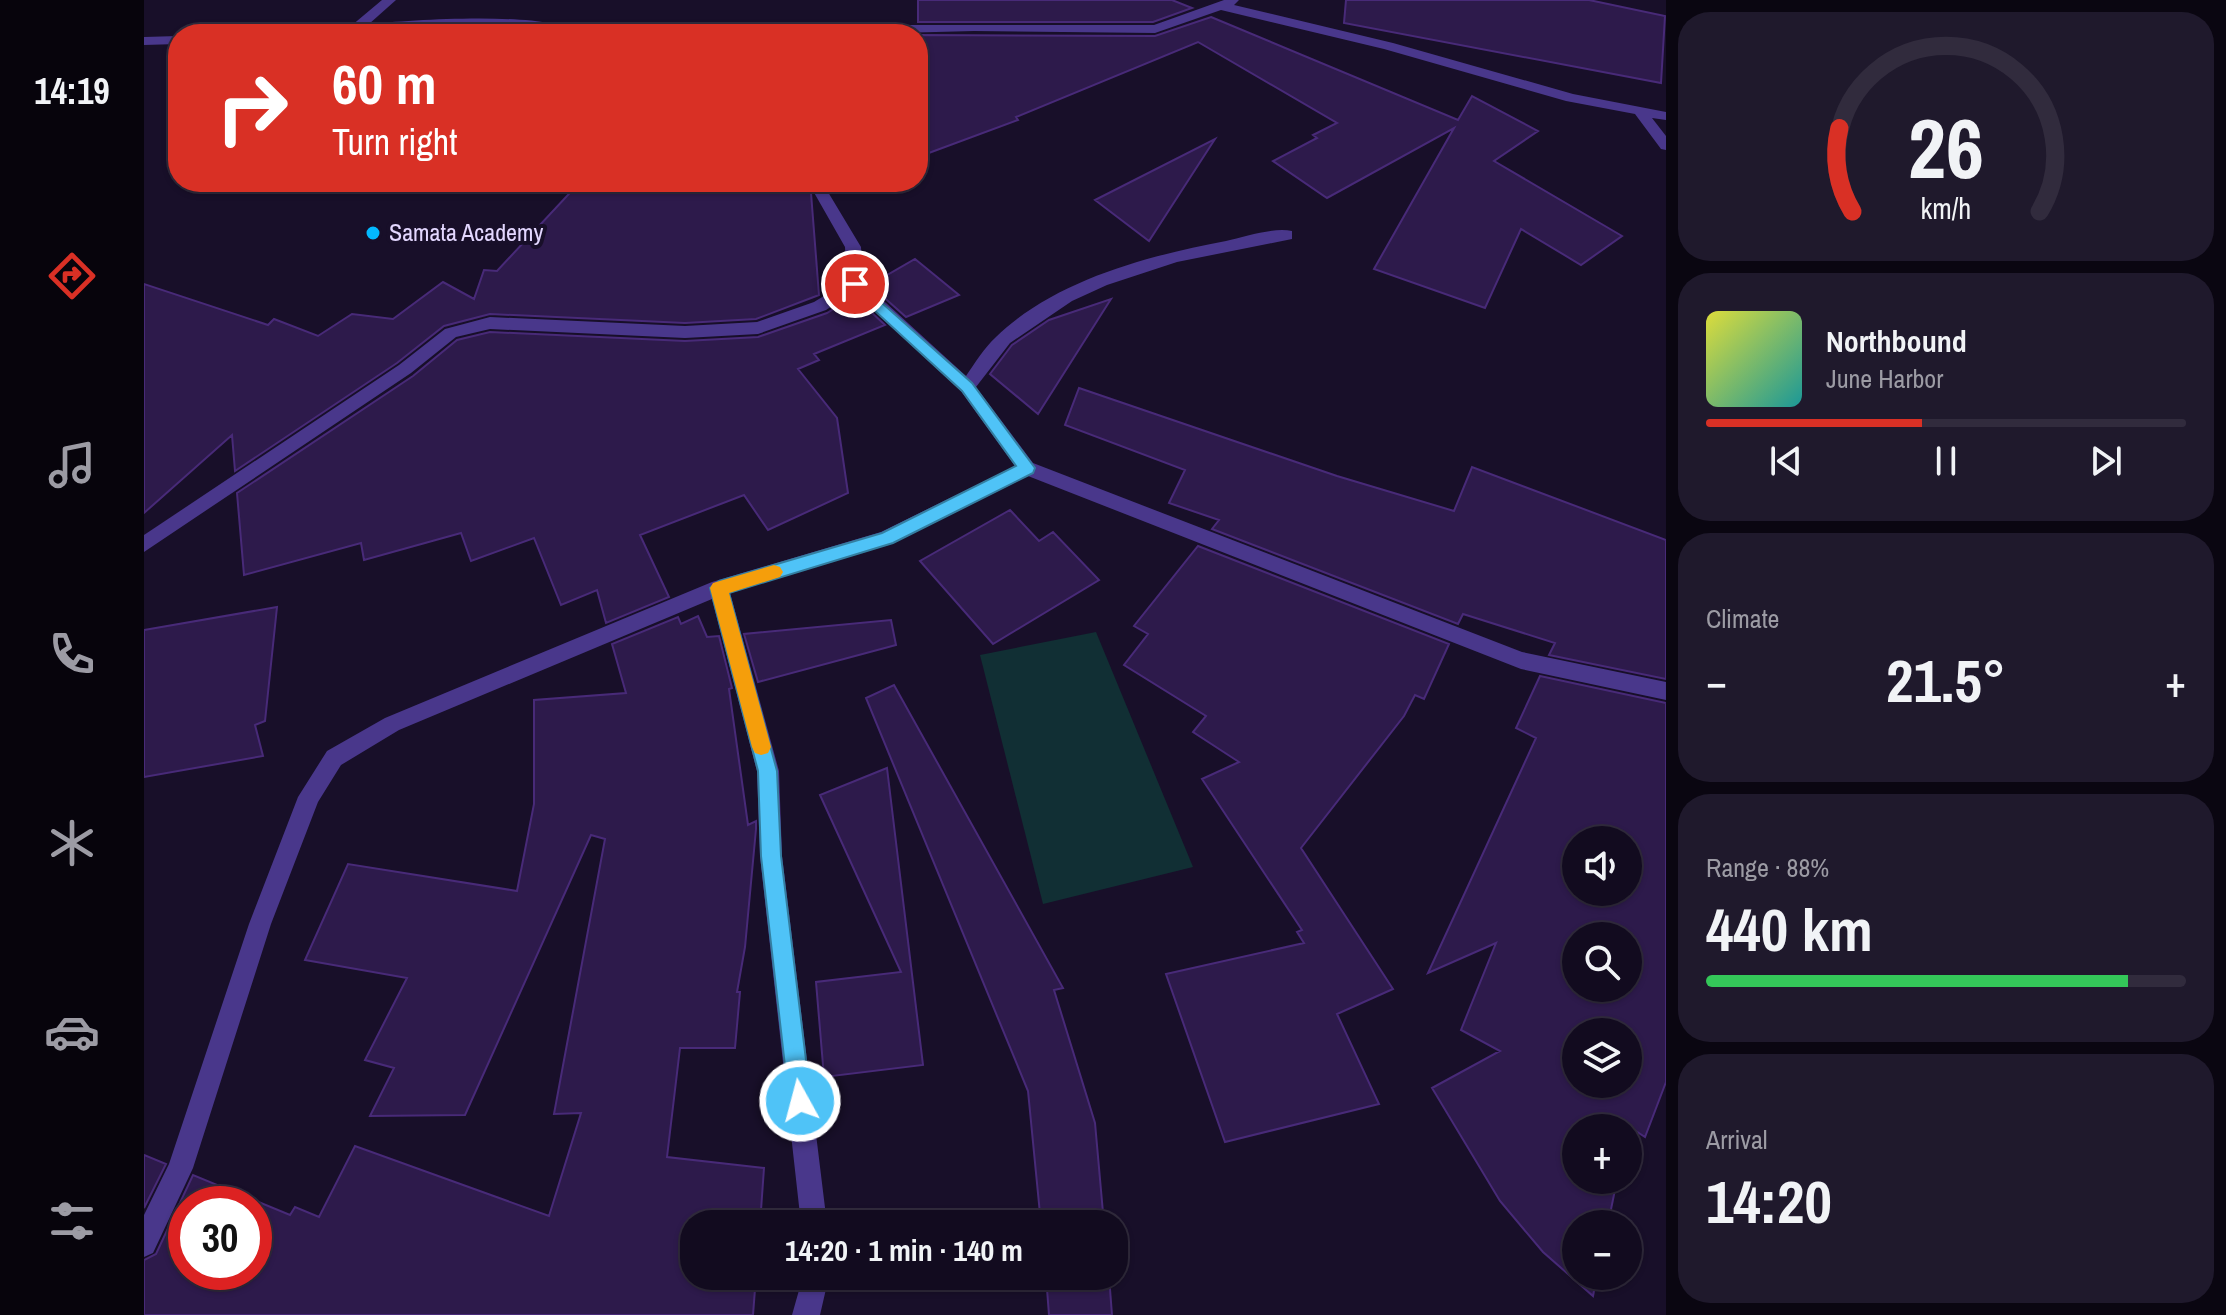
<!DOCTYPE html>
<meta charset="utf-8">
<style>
:root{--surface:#120b1f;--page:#1f192c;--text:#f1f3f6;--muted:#9c9ba4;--line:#312b3d;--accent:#d93025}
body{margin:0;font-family:"Archivo Narrow",sans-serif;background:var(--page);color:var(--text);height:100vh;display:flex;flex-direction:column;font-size:30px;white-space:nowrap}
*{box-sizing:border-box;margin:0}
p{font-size:26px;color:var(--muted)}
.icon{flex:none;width:44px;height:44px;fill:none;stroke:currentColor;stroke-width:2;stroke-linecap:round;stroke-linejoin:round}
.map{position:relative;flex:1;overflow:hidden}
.side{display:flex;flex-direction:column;gap:12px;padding:12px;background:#0a0611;width:560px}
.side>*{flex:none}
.guide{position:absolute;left:24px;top:24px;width:760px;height:168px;border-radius:32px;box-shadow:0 2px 6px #0004,0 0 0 2px var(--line);background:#d93025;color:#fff;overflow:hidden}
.tools{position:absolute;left:1418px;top:826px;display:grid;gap:16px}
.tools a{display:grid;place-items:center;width:80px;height:80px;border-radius:50%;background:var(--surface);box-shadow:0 2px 6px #0004,0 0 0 2px var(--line);font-size:40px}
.speed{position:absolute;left:24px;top:1186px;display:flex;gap:16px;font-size:40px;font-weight:700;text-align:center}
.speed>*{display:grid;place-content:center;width:104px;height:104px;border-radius:50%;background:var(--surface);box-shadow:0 2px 6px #0004,0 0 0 2px var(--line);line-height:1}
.speed .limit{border:12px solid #d22;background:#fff;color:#111}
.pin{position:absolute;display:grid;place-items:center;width:68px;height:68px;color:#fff;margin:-34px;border:4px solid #fff;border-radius:50%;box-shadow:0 2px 8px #0007}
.me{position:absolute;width:88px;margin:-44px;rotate:353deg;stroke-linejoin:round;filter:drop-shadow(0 0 6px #0008)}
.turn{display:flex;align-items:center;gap:28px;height:168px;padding:0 32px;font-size:36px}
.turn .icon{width:104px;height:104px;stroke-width:2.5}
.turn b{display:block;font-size:56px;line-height:68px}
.big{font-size:60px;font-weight:700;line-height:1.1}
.side .card{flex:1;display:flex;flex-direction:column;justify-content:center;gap:12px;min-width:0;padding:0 28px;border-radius:32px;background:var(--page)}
.side .dial{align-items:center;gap:0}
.dial svg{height:208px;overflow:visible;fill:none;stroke:var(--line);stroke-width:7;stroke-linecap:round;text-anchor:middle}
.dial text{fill:var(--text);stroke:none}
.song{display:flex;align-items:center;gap:24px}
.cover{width:96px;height:96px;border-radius:12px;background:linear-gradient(135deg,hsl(60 70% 55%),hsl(180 70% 35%))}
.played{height:8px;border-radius:4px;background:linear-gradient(90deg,var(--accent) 45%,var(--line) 45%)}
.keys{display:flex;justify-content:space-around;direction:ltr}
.heat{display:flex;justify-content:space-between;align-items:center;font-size:44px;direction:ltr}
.charge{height:12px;border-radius:6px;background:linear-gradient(90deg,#34c759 88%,var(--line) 0)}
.trip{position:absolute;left:536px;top:1210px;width:448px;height:80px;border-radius:32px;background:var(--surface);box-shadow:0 2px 6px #0004,0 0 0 2px var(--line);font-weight:700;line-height:80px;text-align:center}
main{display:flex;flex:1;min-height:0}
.menu{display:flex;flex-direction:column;width:144px;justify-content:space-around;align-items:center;background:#07040c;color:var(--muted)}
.menu .icon{width:56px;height:56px}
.menu .current{color:var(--accent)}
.menu b{font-size:36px;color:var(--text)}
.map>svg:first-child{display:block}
.green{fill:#112f34}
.building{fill:#2d1a4b;stroke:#482a78;stroke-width:2;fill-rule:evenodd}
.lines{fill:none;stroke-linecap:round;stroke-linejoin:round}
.minor{fill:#49378b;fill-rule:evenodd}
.route{fill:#4fc3f7;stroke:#337fa1;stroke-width:2}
.slow{fill:#f59e0b}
.poi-dot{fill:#03b9ff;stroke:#180f29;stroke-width:3}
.labels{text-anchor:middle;stroke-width:8;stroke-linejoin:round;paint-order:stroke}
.far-poi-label{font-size:24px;fill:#e3d7ff;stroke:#180f29;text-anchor:start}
</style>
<main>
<nav class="menu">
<b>14:19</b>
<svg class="icon current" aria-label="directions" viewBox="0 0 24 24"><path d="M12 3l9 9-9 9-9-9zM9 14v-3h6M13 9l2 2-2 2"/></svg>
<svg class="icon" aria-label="music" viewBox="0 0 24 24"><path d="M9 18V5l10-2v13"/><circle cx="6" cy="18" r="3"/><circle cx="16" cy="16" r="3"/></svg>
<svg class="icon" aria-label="phone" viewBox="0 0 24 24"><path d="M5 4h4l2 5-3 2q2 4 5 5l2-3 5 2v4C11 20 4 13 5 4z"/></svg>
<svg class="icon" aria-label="climate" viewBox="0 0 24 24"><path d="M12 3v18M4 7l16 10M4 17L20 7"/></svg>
<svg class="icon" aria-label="car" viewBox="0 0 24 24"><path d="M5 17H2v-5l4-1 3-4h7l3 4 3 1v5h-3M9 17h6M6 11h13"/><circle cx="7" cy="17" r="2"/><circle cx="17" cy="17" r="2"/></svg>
<svg class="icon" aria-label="filters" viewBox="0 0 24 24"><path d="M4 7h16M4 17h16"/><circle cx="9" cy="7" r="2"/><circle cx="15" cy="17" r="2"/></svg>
</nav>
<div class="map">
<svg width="1522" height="1315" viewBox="0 0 1522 1315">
<rect width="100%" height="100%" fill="#180f29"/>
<path class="green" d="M952,632l97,235 -150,37 -63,-249z"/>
<path class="building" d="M774,0h254l20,8 -39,14h-235z
M1202,0h243l76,16 -4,67 -317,-60z
M1067,17l247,103 14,-24 66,35 -44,30 128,75 -41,29 -60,-36 -36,79 -111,-39 80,-141 -127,70 -54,-37 44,-23 -4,-3 24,-12 -139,-81 -182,75 2,3 -100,37v-122l237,1z
M1071,139l-66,102 -54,-41z
M436,182h225l6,11 8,102 -63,24 -71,4 -195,-9 -46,12 -47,37 -162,108 -3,-36 -88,78v-229l124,41 6,-6 44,17 34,-22 41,5 50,-37 31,17 10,-29 13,1z
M771,259l44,36 -53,22 -36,-32z
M710,296l31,29 -71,29 5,6 -21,9 39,49 11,75 -80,37 -24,-35 -104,40 29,62 -63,26 -9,-33 -36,15 -27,-67 -63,23 -10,-28 -97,27 -3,-17 -117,32 -7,-82 176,-117 44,-36 33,-8 195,9 73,-4 69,-24z
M967,299l-73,115 -48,-40 22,-29 37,-25z
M935,388l258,88 117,35 18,-44 194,73v139l-117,-24 6,-12 -92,-29 -5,10 -246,-95 7,-9 -50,-17 16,-33 -120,-45z
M866,510l29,31 14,-9 46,48 -106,64 -73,-83z
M1054,546l251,98 -25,55 -9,-4 -11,21 -103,132 92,141 -56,25 42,90 -154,38 -59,-168 138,-31 -7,-11 5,-2 -100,-151 37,-17 -46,-30 13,-16 -82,-51 24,-31 -14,-8z
M133,607l-12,114 -10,4 8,31 -119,21v-147z
M554,616l9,21 12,-1 13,52 -3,1 19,136 8,-4v8l-11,118 -8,45h3l-5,56h-55l-13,109 97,11 -4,56h-66v52h62l-3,39h-609v-55l12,-6 37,-79 97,40 5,-8 24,10 36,-71 194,70 32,-103 -27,1 51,-275 -14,-4 -126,280 -95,1 24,-48 -29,-8 42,-82 -102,-18 43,-96 169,27 17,-87v-104l92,-7 -14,-49 66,-27 3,7zM42,1204h68v68h-68z
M747,620l5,25 -138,37 -14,-48z
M1396,676l126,27v379l-21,55 -17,-11 -1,2h-51v52h41l-9,44h-32v52h21l-4,20 -50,-44 -43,-51 -68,-113 68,-37 -39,-21 35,-87 -68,30 108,-235 -20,-10zM1432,840h52v52h-52zM1432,936h52v52h-52zM1432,1032h52v52h-52z
M750,685l169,303 -9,2 41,133 9,101h-63l-13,-133 -162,-393z
M743,768l36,297 -99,12 -8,-95 85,-10 -81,-177z
M0,1155l22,9 -22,44z
M902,1276h63l3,39h-63z"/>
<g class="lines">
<path class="minor" d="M238,0h14l-27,24c43,-4 180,-14 213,10l-97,-7 -170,7 7,-4 29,-4z
M1080,0h15l-5,5 159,38 180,51 93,18v8l-14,-2 14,18v14l-5,-1 -26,-35 -69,-13 -182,-52 -163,-39 -66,23 -181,-2 -116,3 37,-9h259z
M34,36v8l-34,1v-8z
M664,182h14l39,65 2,35 103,94c9,-13 18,-28 30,-39 59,-57 151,-81 230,-96 19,-4 47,-14 66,-10v8l-115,23 -70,23 -35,16 -62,42 -34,44 57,76 489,189 144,30v18l-145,-31 -493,-193 -134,67 -164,50 49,178 3,85 45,368h-26l-41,-368 -3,-85 -45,-172 -313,131 -58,35 -23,37 -47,122 -78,244 -40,85 -9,4v-42l25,-51 80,-240 49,-127 29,-46 58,-33 327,-136 169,-50 134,-66 -54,-75 -107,-99 -28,18 -68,24 -73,4 -195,-9 -34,8 -45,36 -267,179v-17l255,-170 46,-36 45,-12 195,9 72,-4 57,-20 33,-20 -2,-35z
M659,1276h26l-9,39h-28z"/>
</g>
<path class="route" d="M711,279l117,104 63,85 -2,5 -140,70 -164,50 48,178 4,85 30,245 -3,8 -8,4 -8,-4 -3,-8 -28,-245 -3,-85 -48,-183 9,-7 163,-48 134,-67 -54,-75 -112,-103 -2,-4z"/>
<path class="slow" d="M630,565l6,2 3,5 -3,5 -51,16 42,154 -3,6 -7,2 -6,-2 -3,-6 -42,-159 3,-5z"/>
<circle class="poi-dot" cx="229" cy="233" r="8"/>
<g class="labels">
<g class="far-poi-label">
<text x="245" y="241">Samata Academy</text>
</g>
</g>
</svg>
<div class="tools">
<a><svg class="icon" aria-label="sound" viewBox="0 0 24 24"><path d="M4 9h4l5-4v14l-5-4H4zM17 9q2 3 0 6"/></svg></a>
<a><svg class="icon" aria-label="search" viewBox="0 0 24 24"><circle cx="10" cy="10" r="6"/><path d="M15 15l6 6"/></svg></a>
<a><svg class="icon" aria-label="layers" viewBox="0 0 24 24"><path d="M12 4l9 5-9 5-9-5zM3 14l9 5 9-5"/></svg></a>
<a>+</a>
<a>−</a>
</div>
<div class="speed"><div class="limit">30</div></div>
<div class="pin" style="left:711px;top:284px;background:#d93025"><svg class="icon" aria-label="arrive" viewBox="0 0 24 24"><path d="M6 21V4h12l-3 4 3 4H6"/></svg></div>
<svg class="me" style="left:656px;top:1101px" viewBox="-20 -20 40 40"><circle r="17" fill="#4fc3f7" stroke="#fff" stroke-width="3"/><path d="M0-11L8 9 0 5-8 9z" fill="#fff"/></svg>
<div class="trip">14:20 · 1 min · 140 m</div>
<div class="guide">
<div class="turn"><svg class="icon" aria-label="right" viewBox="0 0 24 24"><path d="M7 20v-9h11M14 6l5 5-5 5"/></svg><div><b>60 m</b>Turn right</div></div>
</div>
</div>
<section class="side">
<div class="card dial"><svg viewBox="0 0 100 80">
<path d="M14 69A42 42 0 1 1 86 69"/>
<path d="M14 69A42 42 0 0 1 9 37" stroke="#d93025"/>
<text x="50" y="56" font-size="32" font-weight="700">26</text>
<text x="50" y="72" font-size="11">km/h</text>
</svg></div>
<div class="card">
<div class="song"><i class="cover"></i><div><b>Northbound</b><p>June Harbor</p></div></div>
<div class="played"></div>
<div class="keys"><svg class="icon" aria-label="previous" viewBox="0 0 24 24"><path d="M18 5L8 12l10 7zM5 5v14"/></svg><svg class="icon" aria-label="pause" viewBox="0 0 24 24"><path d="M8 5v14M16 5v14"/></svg><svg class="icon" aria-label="next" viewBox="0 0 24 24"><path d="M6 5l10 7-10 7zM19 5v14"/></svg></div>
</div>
<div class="card"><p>Climate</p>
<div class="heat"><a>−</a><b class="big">21.5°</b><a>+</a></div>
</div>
<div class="card"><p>Range · 88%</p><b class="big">440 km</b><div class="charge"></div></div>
<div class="card"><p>Arrival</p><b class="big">14:20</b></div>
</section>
</main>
